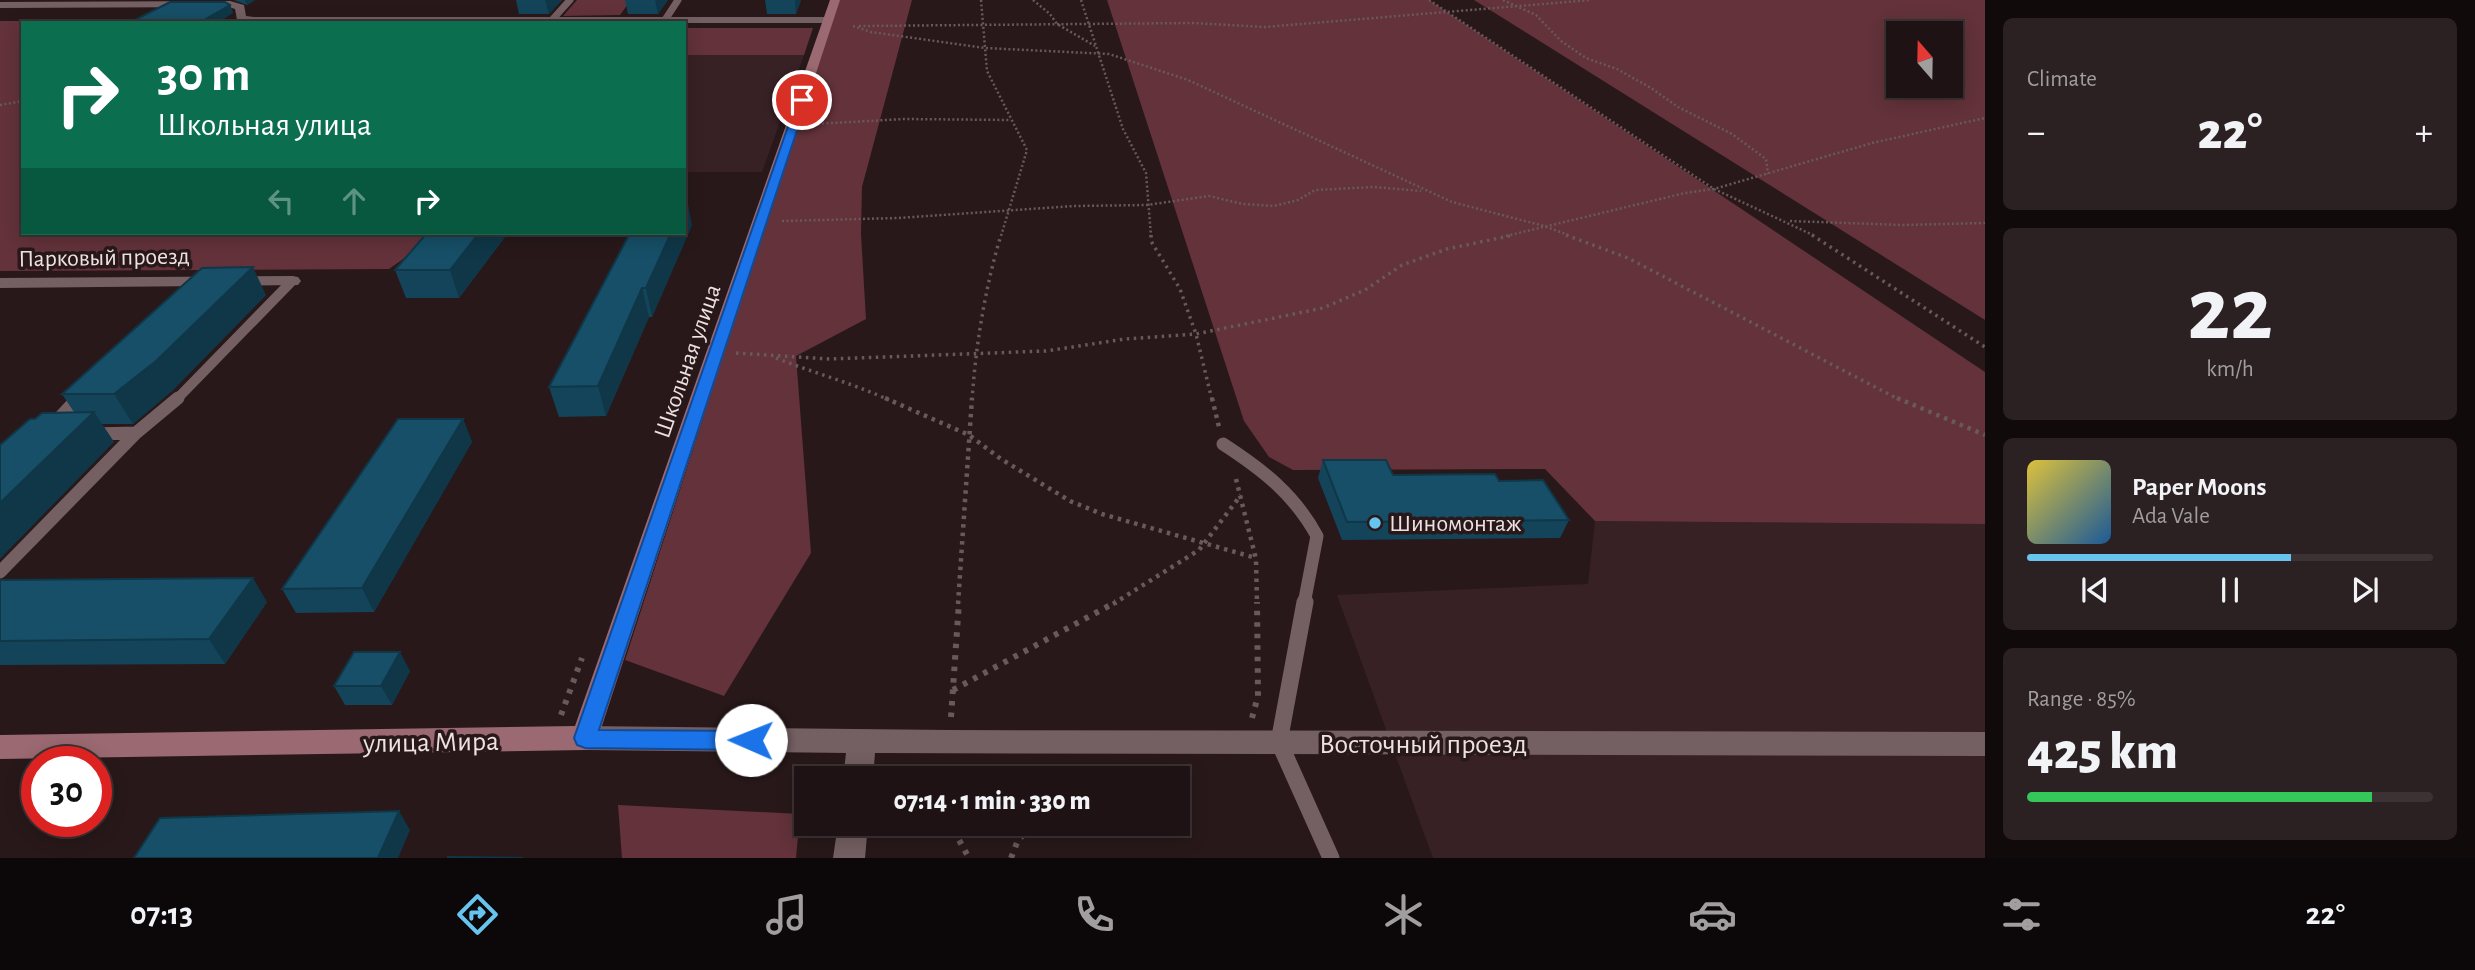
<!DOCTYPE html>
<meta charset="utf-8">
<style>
:root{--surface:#1e1214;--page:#2b2022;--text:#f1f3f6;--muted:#a19ea0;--line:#3c3234;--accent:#67c4ef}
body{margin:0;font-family:"Alegreya Sans",sans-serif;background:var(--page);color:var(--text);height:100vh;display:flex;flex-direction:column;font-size:26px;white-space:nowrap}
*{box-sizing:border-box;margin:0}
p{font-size:23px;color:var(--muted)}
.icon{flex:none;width:38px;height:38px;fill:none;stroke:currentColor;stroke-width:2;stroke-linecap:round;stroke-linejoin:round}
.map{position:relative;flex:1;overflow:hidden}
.side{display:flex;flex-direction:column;gap:18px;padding:18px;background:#100a0b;width:490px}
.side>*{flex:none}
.guide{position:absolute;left:21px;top:21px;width:665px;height:214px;border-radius:0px;box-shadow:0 4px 18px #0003,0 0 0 2px var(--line);background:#0b6e4f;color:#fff;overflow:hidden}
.needle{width:46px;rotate:340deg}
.tools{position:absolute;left:1886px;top:21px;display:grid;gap:14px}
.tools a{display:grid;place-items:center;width:77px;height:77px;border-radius:0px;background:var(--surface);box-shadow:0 4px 18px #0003,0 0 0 2px var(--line);font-size:35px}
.speed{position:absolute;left:21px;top:746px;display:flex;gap:14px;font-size:35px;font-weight:700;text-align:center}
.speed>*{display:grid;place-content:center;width:91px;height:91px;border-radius:50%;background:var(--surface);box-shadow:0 4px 18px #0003,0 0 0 2px var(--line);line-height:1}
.speed .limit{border:10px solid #d22;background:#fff;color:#111}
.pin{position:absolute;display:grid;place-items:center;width:60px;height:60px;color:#fff;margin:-30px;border:4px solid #fff;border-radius:50%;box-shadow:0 2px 7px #0007}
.me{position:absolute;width:77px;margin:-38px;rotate:271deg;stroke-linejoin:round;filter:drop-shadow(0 0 5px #0008)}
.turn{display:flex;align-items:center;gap:24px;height:147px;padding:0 21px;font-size:32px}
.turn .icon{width:91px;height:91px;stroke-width:2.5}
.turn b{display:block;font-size:49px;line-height:60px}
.lanes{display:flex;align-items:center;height:66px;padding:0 21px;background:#0003;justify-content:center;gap:35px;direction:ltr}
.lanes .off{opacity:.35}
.big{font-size:52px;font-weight:800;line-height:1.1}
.side .card{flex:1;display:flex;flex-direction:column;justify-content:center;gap:10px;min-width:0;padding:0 24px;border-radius:10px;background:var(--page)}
.side .dial{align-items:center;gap:0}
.dial b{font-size:91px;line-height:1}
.song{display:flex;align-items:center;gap:21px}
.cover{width:84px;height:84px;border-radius:10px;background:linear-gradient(135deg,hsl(50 70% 55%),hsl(210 70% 35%))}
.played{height:7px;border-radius:4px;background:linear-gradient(90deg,var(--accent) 65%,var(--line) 65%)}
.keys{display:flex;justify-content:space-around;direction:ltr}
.heat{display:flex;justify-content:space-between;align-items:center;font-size:38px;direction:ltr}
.charge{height:10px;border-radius:5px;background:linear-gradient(90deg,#34c759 85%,var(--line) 0)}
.trip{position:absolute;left:794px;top:766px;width:396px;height:70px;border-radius:0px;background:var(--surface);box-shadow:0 4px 18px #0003,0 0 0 2px var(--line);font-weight:800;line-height:70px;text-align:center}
.tab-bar{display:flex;height:112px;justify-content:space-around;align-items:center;background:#0c0708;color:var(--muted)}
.tab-bar .icon{width:49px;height:49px}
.tab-bar .current{color:var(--accent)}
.tab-bar b{font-size:32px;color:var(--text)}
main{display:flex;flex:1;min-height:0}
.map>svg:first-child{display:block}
.built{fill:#382125}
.green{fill:#63323a;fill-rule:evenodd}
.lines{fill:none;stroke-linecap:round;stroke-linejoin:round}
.path-far3{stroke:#68595b;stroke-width:2.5;stroke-dasharray:2 2.5;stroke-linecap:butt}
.path-far2{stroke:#68595b;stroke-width:3.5;stroke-dasharray:2.5 4.5;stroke-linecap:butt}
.path-far1{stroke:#68595b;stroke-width:4.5;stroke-dasharray:3.5 5;stroke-linecap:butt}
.path{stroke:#68595b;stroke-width:6;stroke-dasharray:4.5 7;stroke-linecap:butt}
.lane-far3{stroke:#745f62;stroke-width:7}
.lane-far2{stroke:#745f62;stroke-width:10}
.lane-far1{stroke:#745f62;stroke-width:13}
.lane{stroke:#745f62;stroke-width:17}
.street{fill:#745f62;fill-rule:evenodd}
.secondary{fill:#9b6971;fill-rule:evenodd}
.wall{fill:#134459}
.shaded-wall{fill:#0f3748}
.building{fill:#164f67;stroke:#0f3748;stroke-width:2}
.route{fill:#1a73e8;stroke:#114b97;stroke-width:2}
.poi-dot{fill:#67c4ef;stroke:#28181a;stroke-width:2.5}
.labels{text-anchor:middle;stroke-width:7;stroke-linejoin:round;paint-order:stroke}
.street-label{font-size:24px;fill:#ede1e2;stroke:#28181a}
.poi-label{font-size:24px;fill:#ede1e2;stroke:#28181a;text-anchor:start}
.near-street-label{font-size:28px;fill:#ede1e2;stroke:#28181a}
</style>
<main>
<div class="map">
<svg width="1985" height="858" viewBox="0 0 1985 858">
<rect width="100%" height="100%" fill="#28181a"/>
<path class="built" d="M684,55h120l-42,117h-78z
M1595,521l390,3v334h-552l-96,-263 251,-11z"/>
<path class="green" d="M577,0h54l-11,15 -57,1z
M838,0h74l-50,187 -1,47 5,85 -70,37 15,197 -87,143 -99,-36z
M1107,0h322l556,372v152l-390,-3 -50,-52 -252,1 -24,-13 -25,-36z
M1474,0h511v320zM1899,33h52v53h-52z
M0,21h115l-92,2v210h417l-51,36 -389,2z
M684,28h129l-9,27h-120z
M618,805l182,9 -4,44h-174z"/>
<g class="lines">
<path class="path-far3" d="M981,0l6,71 40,79 -26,86
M1033,0l17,14 7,10 38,22
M1081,0l42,129 23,44 5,63
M1429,0l285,189 101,47
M1503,0l33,15 25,26 25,17 31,11 34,19 27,19 54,27 34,25 2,15
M853,26l18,6 114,16 124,6 79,26 264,122 92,24 27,10
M859,26l335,-3 71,4 326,-27
M0,105l23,-4
M813,124l91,-5 107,1
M782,221l116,-3 176,-12 73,-1 62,-9 34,8 31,2 24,-6 17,-10 59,-3 47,4
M1790,221l113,4 82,-2
M1506,236l179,-43 29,-4 158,-46 113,-25"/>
<path class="path-far2" d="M1151,235v6l29,48 16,45 16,66
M1566,235l62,23 272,142
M1812,235l173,112
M736,353l93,6 217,-8 79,-12 71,-5 127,-26 42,-18 37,-25 45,-16 67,-14
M776,358c38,15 76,25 113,42
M972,400c4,-56 13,-112 29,-165"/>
<path class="path-far1" d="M885,398l84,37 32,24 69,42 32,13 154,44
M1212,398l7,29
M1897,398l88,37
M1236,479l20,80 1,45
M958,604l14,-206
M1113,604l86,-54 42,-55"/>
<path class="path" d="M953,690l163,-88
M561,715l21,-57
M951,717l8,-115
M1252,718l6,-22 -1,-94
M887,767l11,12
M1086,779l13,-11
M943,824l16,16 10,18
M1011,858l7,-18 17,-16"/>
<path class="lane-far3" d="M552,20l18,-20
M665,20l13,-20"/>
<path class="lane-far2" d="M77,400l4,-5
M176,400l116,-119"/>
<path class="lane-far1" d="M53,425l25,-27
M91,434l45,-1 42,-35
M1223,444c40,26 71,50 94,92l-13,68
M0,572l136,-139"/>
<path class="lane" d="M1305,602l-26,140 52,116"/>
<path class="street" d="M230,1l14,4 2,11 8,1h575l5,3 -5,3h-578l-14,-3 -2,-11 -6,-2 -229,1v-6z
M292,276l6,1 3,4 -3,4 -298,3v-10z
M585,726l365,4 1035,2v24l-1110,-3 -2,26h-30l3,-26 -261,-3 -10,-3 -4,-9 4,-9z
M838,824h30l-3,34h-32z"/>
<path class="secondary" d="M830,0h10l-245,747 -10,3 -585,9v-24l575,-9z"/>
</g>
<path class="wall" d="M234,0h21l-8,5z
M516,0h46l-13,14h-30z
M625,0h43l-10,14h-30z
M765,0h36l-5,14h-29z
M230,5l3,8 -16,10h-81l-1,-3z
M692,225l-40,92h-3l-43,99 -47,1 -10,-30z
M508,233l-49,65h-53l-11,-28z
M266,295l-93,95 -40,34h-31l12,18 -79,-23 39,-7 -12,-18z
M463,419l9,23 -98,170 -78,1 -14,-24z
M1323,460l70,15 106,6 70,39 -9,18 -218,2 -24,-62z
M0,580l267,22 -42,62 -225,1z
M410,671l-18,34h-47l-11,-19z"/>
<path class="shaded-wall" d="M245,0h10l-8,5z
M545,0h17l-13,14z
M655,0h13l-10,14z
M795,0h6l-5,14z
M230,5l3,8 -16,10h-12l-1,-3z
M687,199l5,26 -40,92 -6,-29 25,-55h13v-29z
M479,233h29l-49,65 -9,-28z
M253,267l13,28 -93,95 -40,34 -19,-30z
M642,288l7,29 -43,99 -8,-30z
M94,412l20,30 -114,117v-56z
M463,419l9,23 -98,170 -12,-24z
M253,578l14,24 -42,62 -16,-25z
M400,652l10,19 -18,34 -11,-19z
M399,811l11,19 -12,28h-20z"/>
<path class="building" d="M170,2h55l5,3 -26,15h-69z
M427,233h52l-29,37h-55z
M630,233h41l-25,55h-4l-44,98 -49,1z
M253,267l-97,94 -42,33h-52l140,-126z
M94,412l-94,91v-58l30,-26h5l7,-6z
M398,419h65l-101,169 -80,1z
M1323,460h63l7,15 102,-1 4,7 44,-1 26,40 -222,2z
M253,578l-44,61 -209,2v-61z
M354,652h46l-19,34h-47z
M399,811l-21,47h-244l26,-40z
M448,857l75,1h-75z"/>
<path class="route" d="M798,98l9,2 -208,630 152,1 8,3 3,6 -3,7 -8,3 -166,-2 -8,-3 -3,-7z"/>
<circle class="poi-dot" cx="1375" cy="523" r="7"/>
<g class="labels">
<g class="street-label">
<text transform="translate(104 257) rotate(-1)" y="8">Парковый проезд</text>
<text transform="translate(687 361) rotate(-71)" y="8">Школьная улица</text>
</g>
<g class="poi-label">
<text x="1389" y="531">Шиномонтаж</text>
</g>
<g class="near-street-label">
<text transform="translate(431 741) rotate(-1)" y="10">улица Мира</text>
<text x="1423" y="753">Восточный проезд</text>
</g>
</g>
</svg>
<div class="tools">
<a><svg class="needle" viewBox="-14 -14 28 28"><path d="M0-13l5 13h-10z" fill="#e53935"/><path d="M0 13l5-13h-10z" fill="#a19ea0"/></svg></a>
</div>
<div class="speed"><div class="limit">30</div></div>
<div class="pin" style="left:802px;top:100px;background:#d93025"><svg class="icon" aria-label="arrive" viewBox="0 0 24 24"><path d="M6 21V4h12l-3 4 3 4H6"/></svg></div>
<svg class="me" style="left:751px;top:740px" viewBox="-20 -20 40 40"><circle r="19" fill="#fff"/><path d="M0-13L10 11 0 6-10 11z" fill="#1a73e8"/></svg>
<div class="trip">07:14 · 1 min · 330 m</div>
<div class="guide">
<div class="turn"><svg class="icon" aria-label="right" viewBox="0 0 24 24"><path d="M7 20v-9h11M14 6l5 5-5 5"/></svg><div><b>30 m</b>Школьная улица</div></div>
<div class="lanes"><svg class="icon off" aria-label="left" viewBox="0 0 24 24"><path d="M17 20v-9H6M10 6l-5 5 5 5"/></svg><svg class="icon off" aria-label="ahead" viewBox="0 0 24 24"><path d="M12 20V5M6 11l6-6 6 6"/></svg><svg class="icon" aria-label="right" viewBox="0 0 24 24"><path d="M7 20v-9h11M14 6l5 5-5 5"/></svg></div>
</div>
</div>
<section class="side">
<div class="card"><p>Climate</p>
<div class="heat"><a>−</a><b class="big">22°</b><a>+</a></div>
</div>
<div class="card dial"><b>22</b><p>km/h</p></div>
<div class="card">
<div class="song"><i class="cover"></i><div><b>Paper Moons</b><p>Ada Vale</p></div></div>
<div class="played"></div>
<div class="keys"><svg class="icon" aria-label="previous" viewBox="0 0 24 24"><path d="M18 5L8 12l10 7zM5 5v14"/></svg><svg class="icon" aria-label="pause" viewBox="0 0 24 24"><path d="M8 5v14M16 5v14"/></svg><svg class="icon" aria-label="next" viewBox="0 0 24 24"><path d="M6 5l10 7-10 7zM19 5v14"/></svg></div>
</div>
<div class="card"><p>Range · 85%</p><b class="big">425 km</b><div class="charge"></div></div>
</section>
</main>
<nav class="tab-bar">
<b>07:13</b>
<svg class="icon current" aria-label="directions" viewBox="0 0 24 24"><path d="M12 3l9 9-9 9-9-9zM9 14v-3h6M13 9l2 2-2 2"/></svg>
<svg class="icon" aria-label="music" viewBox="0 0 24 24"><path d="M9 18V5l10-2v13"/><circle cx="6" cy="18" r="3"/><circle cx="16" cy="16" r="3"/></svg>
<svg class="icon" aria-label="phone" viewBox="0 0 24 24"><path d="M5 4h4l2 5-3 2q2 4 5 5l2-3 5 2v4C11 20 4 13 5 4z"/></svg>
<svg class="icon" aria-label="climate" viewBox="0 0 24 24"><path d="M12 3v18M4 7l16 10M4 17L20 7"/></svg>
<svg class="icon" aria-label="car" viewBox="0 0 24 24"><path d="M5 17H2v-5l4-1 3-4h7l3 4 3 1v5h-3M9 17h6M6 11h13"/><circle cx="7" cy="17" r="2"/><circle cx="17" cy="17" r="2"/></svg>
<svg class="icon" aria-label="filters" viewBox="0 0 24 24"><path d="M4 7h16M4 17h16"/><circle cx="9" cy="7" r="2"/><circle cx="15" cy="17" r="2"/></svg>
<b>22°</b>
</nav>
